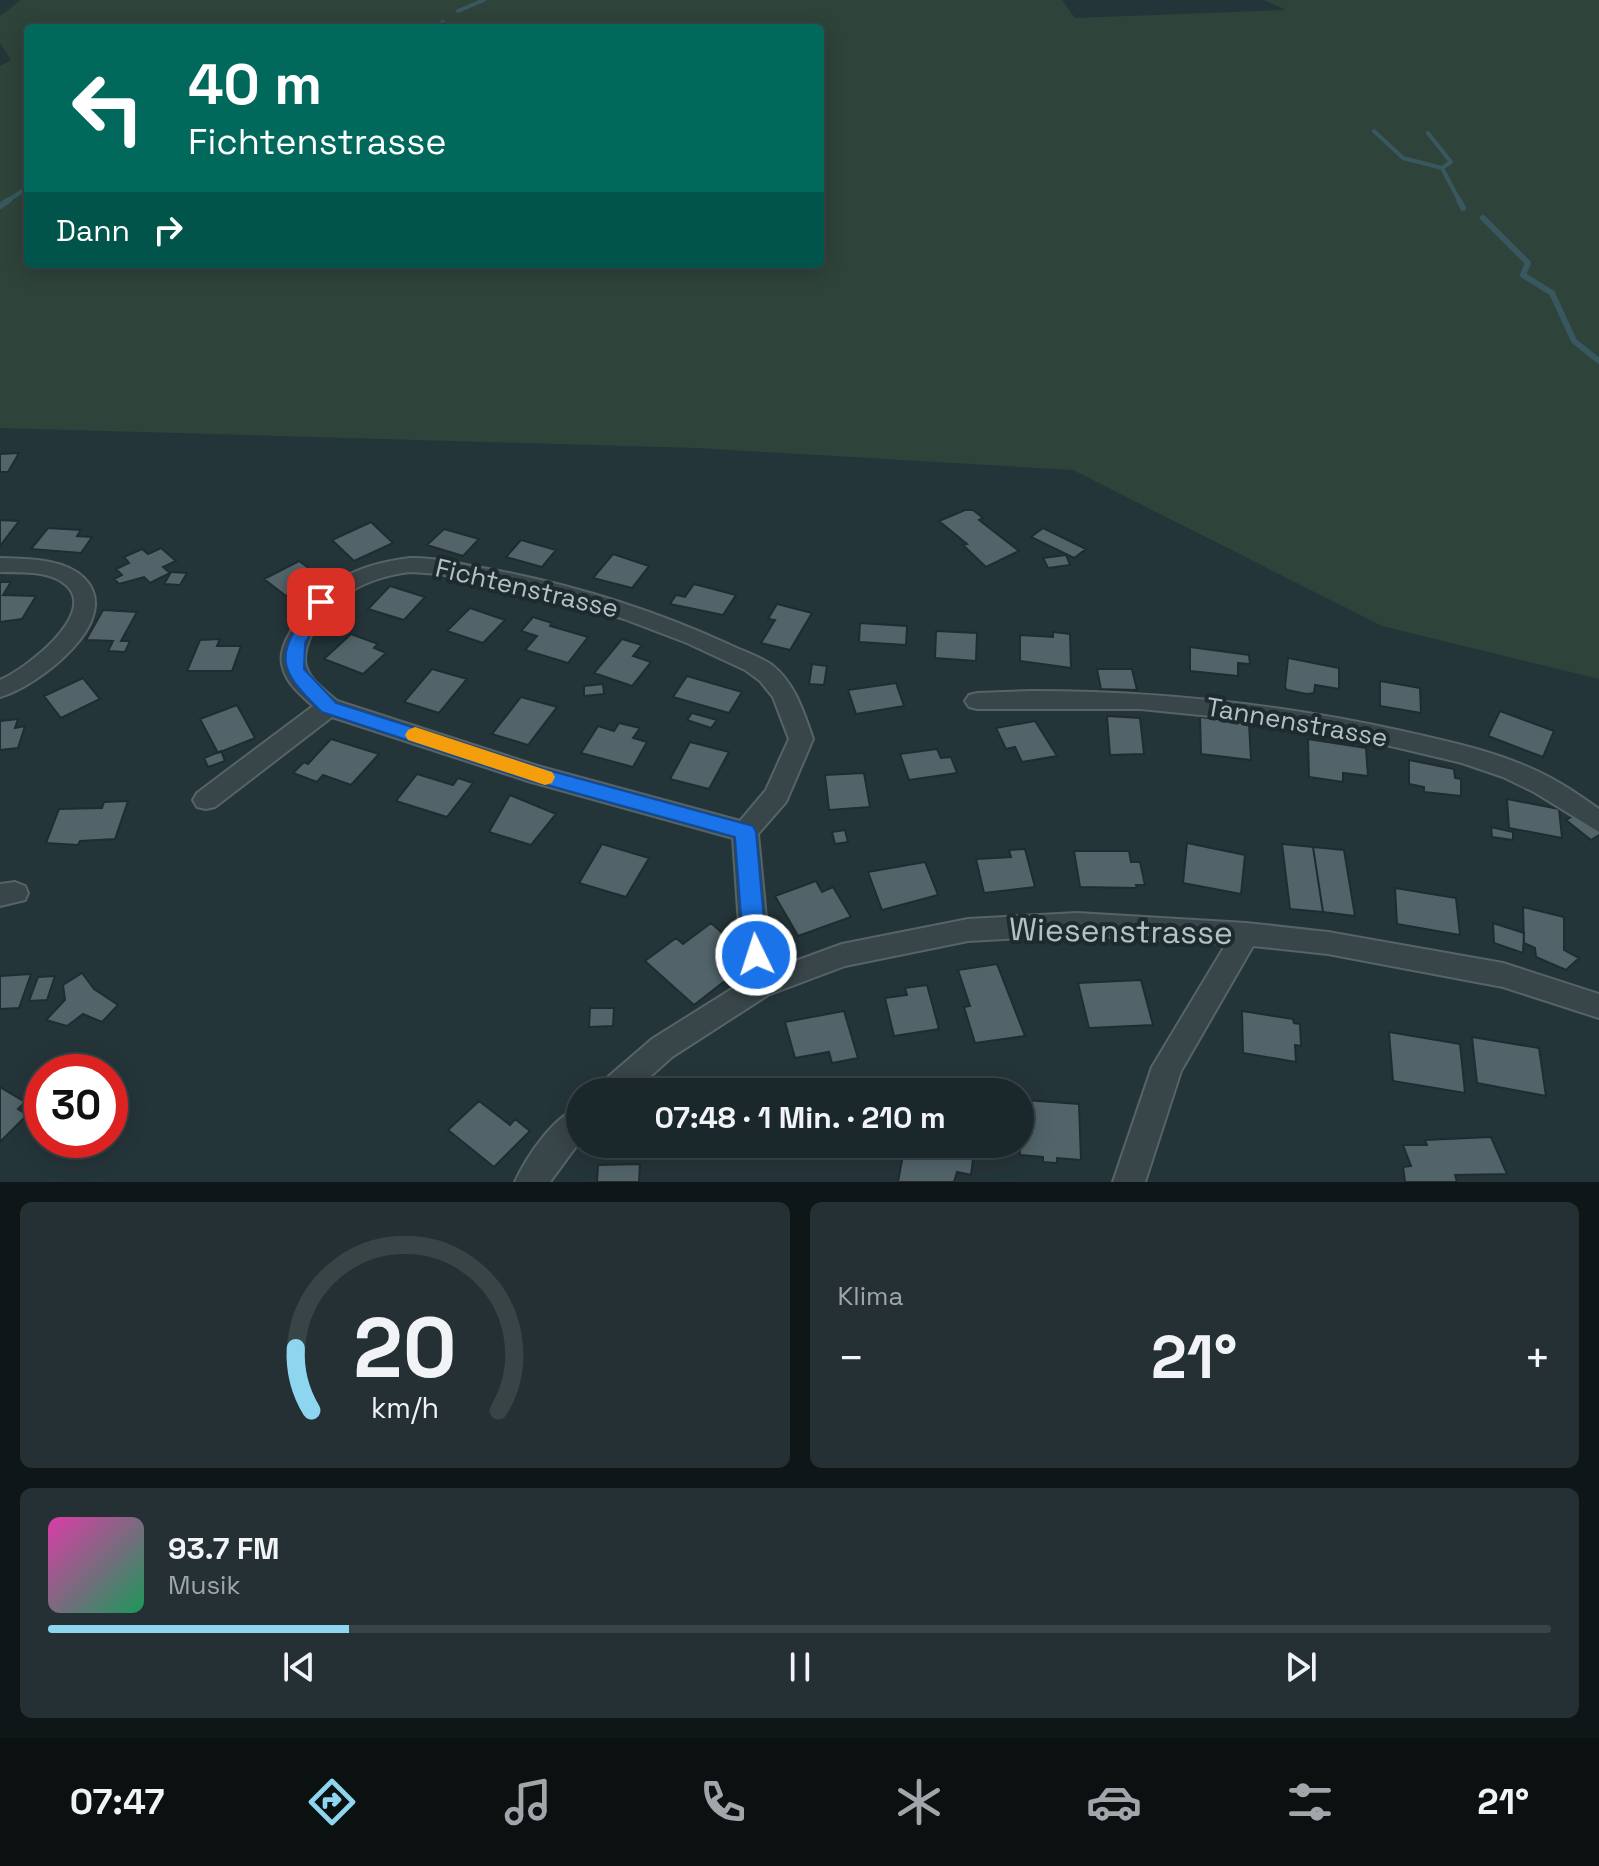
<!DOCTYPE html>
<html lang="de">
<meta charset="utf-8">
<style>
:root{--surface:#1b282b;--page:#243033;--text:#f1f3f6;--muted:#a0a6a9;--line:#394447;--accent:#8ed6ef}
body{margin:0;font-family:"Space Grotesk",sans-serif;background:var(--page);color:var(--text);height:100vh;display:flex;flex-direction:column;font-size:30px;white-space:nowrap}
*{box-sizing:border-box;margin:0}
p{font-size:26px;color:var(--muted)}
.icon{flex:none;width:44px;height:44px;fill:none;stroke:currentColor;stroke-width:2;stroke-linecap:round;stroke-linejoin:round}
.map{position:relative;height:1182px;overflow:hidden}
.details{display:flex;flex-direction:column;gap:20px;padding:20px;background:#0f1618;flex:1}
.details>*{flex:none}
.top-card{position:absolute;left:24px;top:24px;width:800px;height:244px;border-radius:8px;box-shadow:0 4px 20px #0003,0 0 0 2px var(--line);background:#00695c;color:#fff;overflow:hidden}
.speed{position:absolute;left:24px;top:1054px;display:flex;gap:16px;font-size:40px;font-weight:700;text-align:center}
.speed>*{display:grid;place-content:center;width:104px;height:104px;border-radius:50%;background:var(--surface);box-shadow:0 4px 20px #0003,0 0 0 2px var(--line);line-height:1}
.speed .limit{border:12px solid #d22;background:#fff;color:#111}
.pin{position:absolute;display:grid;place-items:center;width:68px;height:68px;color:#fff;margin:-34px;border-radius:16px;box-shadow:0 4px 12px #0006}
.me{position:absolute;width:88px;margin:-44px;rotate:356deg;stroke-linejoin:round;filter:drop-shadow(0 0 6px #0008)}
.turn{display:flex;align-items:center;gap:28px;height:168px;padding:0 32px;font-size:36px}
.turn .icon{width:104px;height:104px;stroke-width:2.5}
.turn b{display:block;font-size:56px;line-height:68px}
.then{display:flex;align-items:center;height:76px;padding:0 32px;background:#0003;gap:16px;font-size:30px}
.big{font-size:60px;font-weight:800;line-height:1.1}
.details .widget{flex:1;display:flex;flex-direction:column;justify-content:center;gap:12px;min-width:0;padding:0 28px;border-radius:12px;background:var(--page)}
.details .dial{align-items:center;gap:0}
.dial svg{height:208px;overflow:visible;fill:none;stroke:var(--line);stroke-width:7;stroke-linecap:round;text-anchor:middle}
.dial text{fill:var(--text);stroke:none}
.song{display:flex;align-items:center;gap:24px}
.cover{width:96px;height:96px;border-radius:12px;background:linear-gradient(135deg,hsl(320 70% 55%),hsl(150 70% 35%))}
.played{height:8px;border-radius:4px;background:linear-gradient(90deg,var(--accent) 20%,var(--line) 20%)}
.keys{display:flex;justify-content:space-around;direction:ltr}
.heat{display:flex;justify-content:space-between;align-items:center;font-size:44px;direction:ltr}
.details .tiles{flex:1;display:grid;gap:20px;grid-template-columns:1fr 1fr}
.widget:last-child{grid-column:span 2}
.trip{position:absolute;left:566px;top:1078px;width:468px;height:80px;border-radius:40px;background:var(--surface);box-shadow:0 4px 20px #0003,0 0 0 2px var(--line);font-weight:800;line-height:80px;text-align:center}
.tabs{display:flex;height:128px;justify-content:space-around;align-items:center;background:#0b1011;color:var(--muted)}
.tabs .icon{width:56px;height:56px}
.tabs .on{color:var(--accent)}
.tabs b{font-size:36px;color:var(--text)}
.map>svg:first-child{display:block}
.green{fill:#2e433a;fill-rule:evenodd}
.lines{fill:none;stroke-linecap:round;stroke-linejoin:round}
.stream-far1{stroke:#39575f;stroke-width:4}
.stream{stroke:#39575f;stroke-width:6}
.building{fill:#52646a;stroke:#1f2c30;stroke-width:2}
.minor-casing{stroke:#566367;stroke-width:4}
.minor{fill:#384549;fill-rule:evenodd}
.route{fill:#1a73e8;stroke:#114b97;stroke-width:2}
.slow{fill:#f59e0b}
.labels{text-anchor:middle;stroke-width:8;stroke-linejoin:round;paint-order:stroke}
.street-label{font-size:26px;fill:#b3c1c5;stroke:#1d2a2e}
.near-street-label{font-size:32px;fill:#b3c1c5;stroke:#1d2a2e}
</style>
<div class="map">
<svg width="1599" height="1182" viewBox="0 0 1599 1182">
<rect width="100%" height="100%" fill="#243539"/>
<path class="green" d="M21,0h1041l13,18 211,-8 -22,-10h335v679l-217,-53 -309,-156 -377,-22 -696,-20v-362l11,-6 -11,-17v-27zM28,28h792v236h-792z"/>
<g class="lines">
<path class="stream-far1" d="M458,11l26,-11
M433,28l10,-6
M1374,131l29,27 39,10
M1428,133l23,29 -9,6 18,34
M6,202l22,-15"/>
<path class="stream" d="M1459,200l4,8
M0,206l9,-6
M1483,218l45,45 -5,12 29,18 22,48 25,20"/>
</g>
<path class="building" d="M19,453l-11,19h-8v-18z
M965,510h8l10,8 -4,2 40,31 -33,16 -23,-22 4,-1 -28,-23z
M0,520l19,1 -19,25z
M371,522l22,21 -39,18 -22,-21z
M48,528l33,2 -4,6 15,1 -11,16 -50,-4z
M1043,528l43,21 -12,9 -43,-21z
M444,529l35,10 -16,17 -36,-11z
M521,540l35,10 -14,17 -36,-10z
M161,548l15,13 -13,6 7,6 -20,10 -6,-6 -25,7 -5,-5 8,-4 -6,-6 13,-6 -5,-6 18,-8 6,5z
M613,554l36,12 -17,22 -39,-10z
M1066,555l4,10 -22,3 -5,-10z
M299,561l22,16 -35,19 -22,-17z
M171,572l16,1 -7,12 -16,-1z
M0,582h11l-8,13 33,1 -14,23 -22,3z
M694,584l42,11 -13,20 -53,-11 6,-9 9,2z
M390,586l35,11 -21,23 -36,-11z
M777,604l35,9 -22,37 -29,-7 14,-23 -7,-1z
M470,608l35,12 -22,23 -36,-12z
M103,610l34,2 -16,29h9l-5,11 -17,-1 5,-10 -27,-1z
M533,617l19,6 -2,3 38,11 -20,26 -43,-13 12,-14 -16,-5z
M860,623l47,3 -1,19 -47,-3z
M936,631l41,2 -1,28 -41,-3z
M1053,632l17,2 1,34 -51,-7v-26l33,2z
M351,634l27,10 -4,4 12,5 -23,21 -39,-15z
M220,639l-3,7h24l-9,25h-45l13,-31z
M622,639l20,6 -9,11 18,6 -19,24 -38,-13z
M1190,647l59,8 1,9 -12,-1v13l-48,-5z
M1288,658l51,10v21l-24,-4 -1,8 -7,1 -20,-4 -2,-3z
M812,664l15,2 -3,19 -15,-1z
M432,669l35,10 -28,34 -35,-11z
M1097,669h35l5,21 -36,-1z
M687,676l55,16 -13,21 -56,-16z
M83,678l17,21 -39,19 -17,-22z
M1380,681l40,7 1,25 -41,-7z
M896,683l8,23 -48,8 -8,-24z
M603,684l1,10 -20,2v-10z
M521,697l36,10 -29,38 -36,-11z
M237,705l18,33 -37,15 -18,-34z
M1500,711l54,20 -11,26 -55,-21z
M692,713l25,7 -6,8 -24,-8z
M1107,716l33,2 4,36 -34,1z
M1200,717l49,6 2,37 -50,-6z
M18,719l-3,9 10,-2 -7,22 -18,2v-29z
M1035,721l22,35 -35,6 -7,-15 -9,2 -10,-21z
M619,723l21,5 -7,10 14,4 -14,25 -52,-14 17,-27 16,5z
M331,739l48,15 -28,31 -28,-10 -6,7 -24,-9 11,-11 4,2z
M1308,739l58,9 2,28 -25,-3v9l-34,-5z
M690,742l39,10 -20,37 -39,-10z
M937,749l4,9 10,-1 6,16 -48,7 -9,-26z
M221,751l4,10 -17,6 -4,-9z
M1409,760l45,9 1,9 6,1v17l-37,-4v-5l-15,-3z
M864,773l6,34 -41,3 -4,-35z
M417,774l36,11 5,-7 15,5 -26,34 -51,-16z
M510,795l46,19 -25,31 -42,-13z
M1507,799l52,10 3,29 -53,-10z
M128,801l-13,38 -35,2 -2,4 -32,-2 13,-34 43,-1 2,-6z
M1575,815l24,18v2l-8,5 -25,-20z
M1491,827l22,5v8l-21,-3z
M845,830l3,12 -13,2 -3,-12z
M1187,843l58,12 -4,39 -58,-11z
M602,844l47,14 -23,39 -47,-14z
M1282,844l31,3 10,65 -33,-3z
M1313,847l31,3 11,66 -32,-4z
M1025,849l10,38 -51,6 -8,-34 35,-2 -2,-7z
M1074,851h55l2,11h9l5,23h-9l1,3 -57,-1z
M925,862l13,33 -56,15 -14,-38z
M816,881l6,11 11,-5 18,30 -53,19 -23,-40z
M1395,888l61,10 4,37 -63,-11z
M1523,907l41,10v33l15,8 -13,12 -30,-13 -1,-9 -11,-5z
M711,923l35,31 -26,20 6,6 -32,25 -49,-44 31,-23 7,6z
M1493,923l31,10 -1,20 -29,-10z
M997,964l28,72 -50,7 -11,-36 6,-1 -12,-36z
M82,973l12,16 24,16 -16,17 -19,-8 -16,12 -21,-6 19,-20 -2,-15z
M31,974l-12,34 -19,1v-33z
M55,976l-8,24 -18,1 9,-24z
M1141,980l12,45 -64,3 -11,-45z
M927,985l12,44 -45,7 -9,-38 22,-3 -2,-7z
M590,1008h24l-1,18 -24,1z
M844,1011l14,47 -26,5 -3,-11 -34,6 -10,-36z
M1242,1011l51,8 1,4 6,1 1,22 -6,-1 1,17 -53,-9z
M1389,1032l71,12 5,49 -72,-12z
M1472,1037l67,11 7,48 -69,-13z
M726,1081v11h-55l9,-9z
M0,1087l25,15 -7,7 9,6 -27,27z
M1025,1100l54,4 2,56 -24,-2v5l-14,-1v-5l-23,-2v-31h5z
M479,1101l31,24 5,-6 15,12 -36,36 -46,-37z
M1491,1137l16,37 -52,1 2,7h-52l-2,-15 8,-1 -8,-21h24l-2,-5z
M905,1144h70l-4,31 -14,-3 -3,10h-56z
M640,1164l-1,18h-42l1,-17z"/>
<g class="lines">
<g class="minor-casing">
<path id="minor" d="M0,558c26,1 64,0 84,20 42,42 -47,109 -84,119v-17c24,-10 99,-66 66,-95 -17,-15 -45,-12 -66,-13z
M410,558c23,-1 44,5 67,9 87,15 170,40 251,77 14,7 31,12 44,21 23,18 32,48 41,74l-27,63 -28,32 13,136 71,-26 126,-25 109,-6 169,10 82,9 175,31 96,31v24l-96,-31 -175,-33 -75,-8 -72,125 -36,111h-32l39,-115 74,-123 -149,-9 -109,6 -123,25 -77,29 -96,62 -39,35h-36l4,-9 51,-44 91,-57 -10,-144 -205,-57 -196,-64 -117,90 -9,2 -9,-2 -4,-7 4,-7 116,-87c-11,-10 -26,-22 -30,-38 -4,-12 1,-25 7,-35 25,-49 68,-69 120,-75zM410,572l30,2 124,26 60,19 63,24 58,27 15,11 13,16 16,42 -23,51 -26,31 -199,-54 -204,-66c-10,-9 -25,-19 -30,-32 -5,-11 0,-25 5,-36 20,-38 57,-56 98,-61z
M1032,691c125,0 247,13 370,40 45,10 92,20 135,40 22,10 42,24 62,38v23l-65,-40 -31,-15 -41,-14 -105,-25 -107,-18 -109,-11h-164l-8,-2 -4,-6 4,-6 8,-2z
M15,882l10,4 3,7 -3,7 -25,6v-22z
M580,1107v34l-30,41h-35c12,-26 38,-65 65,-75z"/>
</g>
<use href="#minor" class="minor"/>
</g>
<path class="route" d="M321,596l9,6 -25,41 -1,26 32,34 204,65 213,58 3,6 11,123 -3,7 -8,3 -9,-3 -3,-7 -9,-118 -206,-57 -207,-68c-52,-49 -43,-58 -7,-114z"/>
<path class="slow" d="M415,727l137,45 3,5 -3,6 -7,2 -137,-45 -3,-5 3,-5z"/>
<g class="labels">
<g class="street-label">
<text transform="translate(527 588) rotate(13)" y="9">Fichtenstrasse</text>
<text transform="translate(1297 722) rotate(10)" y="9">Tannenstrasse</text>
</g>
<g class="near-street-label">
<text transform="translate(1121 931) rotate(1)" y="11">Wiesenstrasse</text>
</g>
</g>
</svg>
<div class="speed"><div class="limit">30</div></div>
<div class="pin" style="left:321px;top:602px;background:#d93025"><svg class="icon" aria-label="arrive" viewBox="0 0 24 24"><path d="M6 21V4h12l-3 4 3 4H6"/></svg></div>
<svg class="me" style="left:756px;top:955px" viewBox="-20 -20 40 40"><circle r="17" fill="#1a73e8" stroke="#fff" stroke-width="3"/><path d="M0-11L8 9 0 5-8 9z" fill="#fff"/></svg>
<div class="trip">07:48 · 1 Min. · 210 m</div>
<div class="top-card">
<div class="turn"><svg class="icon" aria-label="left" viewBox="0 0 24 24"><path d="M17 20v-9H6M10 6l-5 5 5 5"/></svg><div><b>40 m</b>Fichtenstrasse</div></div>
<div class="then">Dann<svg class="icon" aria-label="right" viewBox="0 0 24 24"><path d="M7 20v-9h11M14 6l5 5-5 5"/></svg></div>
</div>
</div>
<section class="details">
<div class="tiles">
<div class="widget dial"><svg viewBox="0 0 100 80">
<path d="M14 69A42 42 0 1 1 86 69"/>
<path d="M14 69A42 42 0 0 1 8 45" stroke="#8ed6ef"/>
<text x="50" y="56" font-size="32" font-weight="700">20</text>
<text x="50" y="72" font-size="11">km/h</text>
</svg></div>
<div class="widget"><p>Klima</p>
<div class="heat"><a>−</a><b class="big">21°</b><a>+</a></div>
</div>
<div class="widget">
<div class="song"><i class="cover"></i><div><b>93.7 FM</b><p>Musik</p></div></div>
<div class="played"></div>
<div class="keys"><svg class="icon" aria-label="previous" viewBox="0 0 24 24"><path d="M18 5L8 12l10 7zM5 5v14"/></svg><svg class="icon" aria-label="pause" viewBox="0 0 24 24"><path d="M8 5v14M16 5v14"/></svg><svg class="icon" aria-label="next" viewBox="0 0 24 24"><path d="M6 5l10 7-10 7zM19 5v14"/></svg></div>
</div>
</div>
</section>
<nav class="tabs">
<b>07:47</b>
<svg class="icon on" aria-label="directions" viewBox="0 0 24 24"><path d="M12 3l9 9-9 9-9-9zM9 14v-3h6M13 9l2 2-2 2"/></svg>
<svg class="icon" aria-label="music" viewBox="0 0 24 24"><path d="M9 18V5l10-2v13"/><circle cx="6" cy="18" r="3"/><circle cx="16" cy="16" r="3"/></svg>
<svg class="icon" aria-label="phone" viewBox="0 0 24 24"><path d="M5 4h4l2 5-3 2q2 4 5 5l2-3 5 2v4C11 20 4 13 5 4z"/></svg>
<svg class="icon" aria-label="climate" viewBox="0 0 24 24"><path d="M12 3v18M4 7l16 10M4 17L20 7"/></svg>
<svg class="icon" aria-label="car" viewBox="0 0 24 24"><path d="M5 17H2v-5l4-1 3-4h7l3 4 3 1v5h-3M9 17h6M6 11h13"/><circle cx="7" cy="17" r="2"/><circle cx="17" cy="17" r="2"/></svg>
<svg class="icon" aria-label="filters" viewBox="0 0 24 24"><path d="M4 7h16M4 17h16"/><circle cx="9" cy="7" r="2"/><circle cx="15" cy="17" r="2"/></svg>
<b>21°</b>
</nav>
